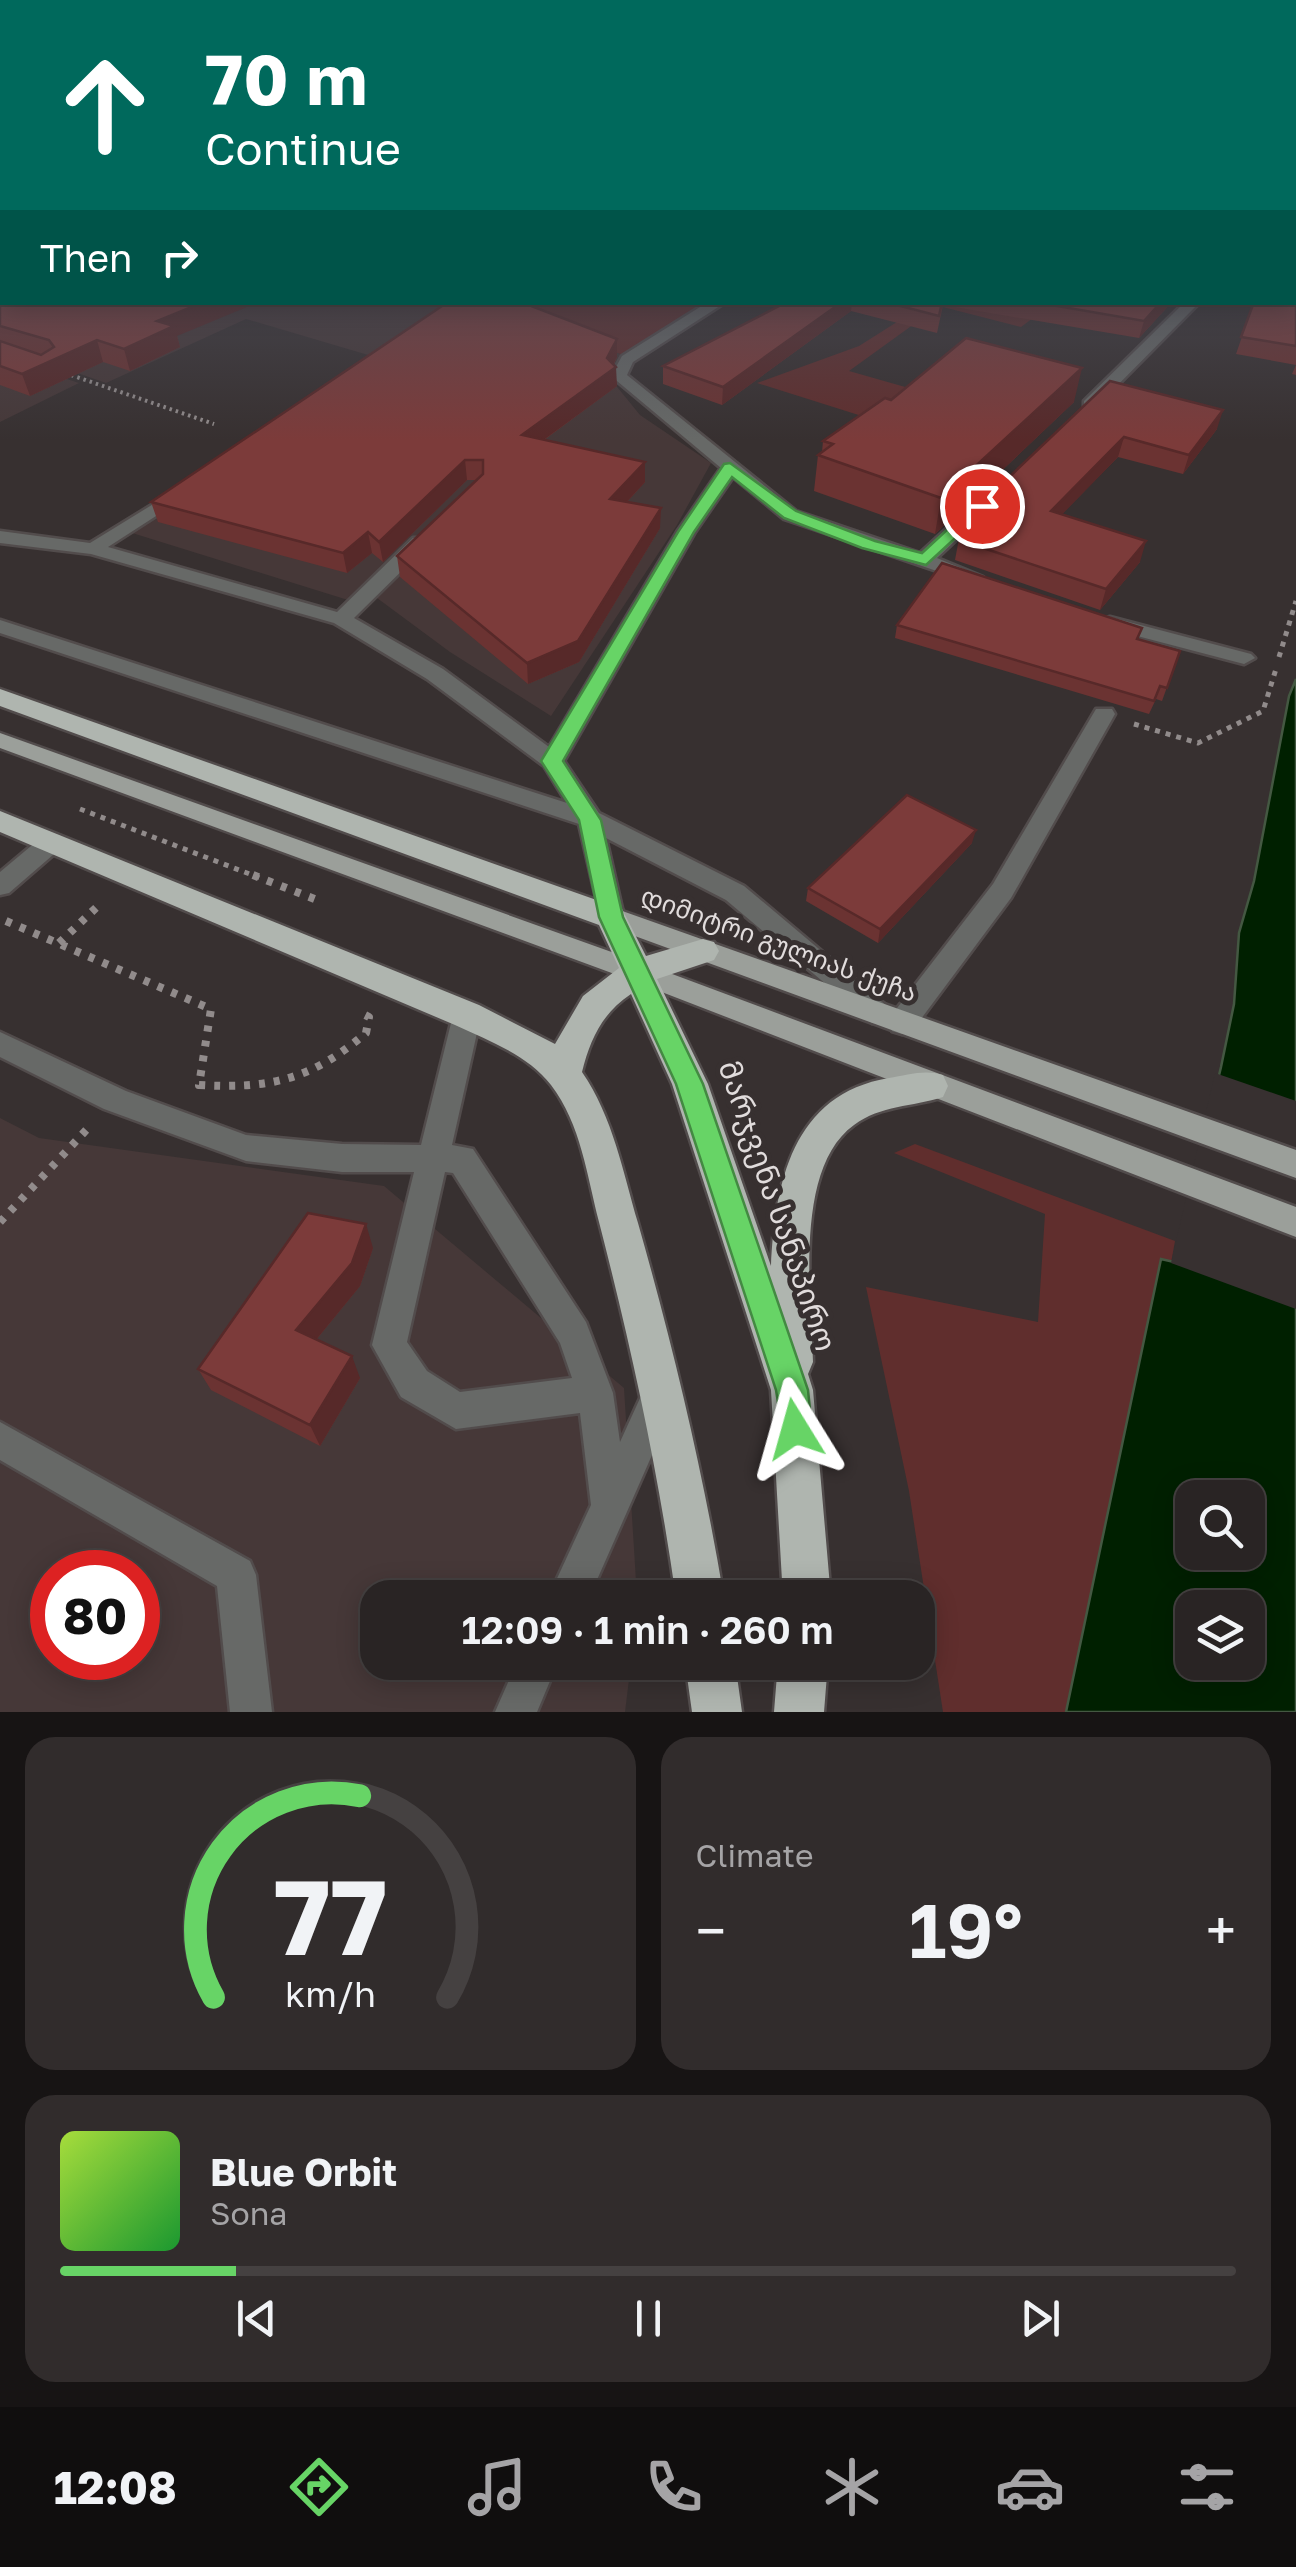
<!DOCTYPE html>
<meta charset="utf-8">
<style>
:root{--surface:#292424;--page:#312c2c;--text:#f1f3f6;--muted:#a5a4a6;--line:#454141;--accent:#67d466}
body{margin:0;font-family:"Golos Text","Noto Sans Georgian",sans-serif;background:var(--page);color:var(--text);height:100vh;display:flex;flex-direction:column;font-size:38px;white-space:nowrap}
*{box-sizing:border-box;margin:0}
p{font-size:32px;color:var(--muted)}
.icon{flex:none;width:55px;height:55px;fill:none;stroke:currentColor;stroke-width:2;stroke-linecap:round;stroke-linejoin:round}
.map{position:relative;height:1712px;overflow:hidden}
.side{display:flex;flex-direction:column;gap:25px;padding:25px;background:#171414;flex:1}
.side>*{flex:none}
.banner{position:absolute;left:0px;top:0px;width:1298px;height:305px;box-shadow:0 5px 25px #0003,0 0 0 2px var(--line);background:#00695c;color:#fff;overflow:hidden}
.fabs{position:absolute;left:1175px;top:1480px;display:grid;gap:20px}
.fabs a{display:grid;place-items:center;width:90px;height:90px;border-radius:20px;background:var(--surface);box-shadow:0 5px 25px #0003,0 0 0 2px var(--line);font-size:50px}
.speed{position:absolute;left:30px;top:1550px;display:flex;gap:20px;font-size:50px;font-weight:700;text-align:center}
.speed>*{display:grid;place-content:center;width:130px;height:130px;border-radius:50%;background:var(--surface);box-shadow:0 5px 25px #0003,0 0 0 2px var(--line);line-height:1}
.speed .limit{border:15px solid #d22;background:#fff;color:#111}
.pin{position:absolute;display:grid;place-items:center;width:85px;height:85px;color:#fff;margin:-42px;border:5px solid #fff;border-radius:50%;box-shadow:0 2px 10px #0007}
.me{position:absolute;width:110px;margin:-55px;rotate:352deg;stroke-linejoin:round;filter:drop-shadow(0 0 8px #0008)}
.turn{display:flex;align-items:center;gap:35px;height:210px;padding:0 40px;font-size:45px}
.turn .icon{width:130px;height:130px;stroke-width:2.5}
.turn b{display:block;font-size:70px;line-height:85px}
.then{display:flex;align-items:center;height:95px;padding:0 40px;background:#0003;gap:20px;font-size:38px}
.big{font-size:75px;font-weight:600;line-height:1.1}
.side .card{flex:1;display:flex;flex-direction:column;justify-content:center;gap:15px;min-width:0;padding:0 35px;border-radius:30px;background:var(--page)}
.side .dial{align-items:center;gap:0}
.dial svg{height:260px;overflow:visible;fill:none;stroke:var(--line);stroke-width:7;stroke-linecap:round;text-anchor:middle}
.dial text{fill:var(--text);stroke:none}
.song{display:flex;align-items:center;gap:30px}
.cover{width:120px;height:120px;border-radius:15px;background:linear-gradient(135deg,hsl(80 70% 55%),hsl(130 70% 35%))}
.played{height:10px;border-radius:5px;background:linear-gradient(90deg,var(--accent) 15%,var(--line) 15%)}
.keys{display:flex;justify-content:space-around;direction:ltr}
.heat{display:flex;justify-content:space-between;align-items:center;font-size:55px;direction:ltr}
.side .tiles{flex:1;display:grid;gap:25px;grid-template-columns:1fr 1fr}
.card:last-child{grid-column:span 2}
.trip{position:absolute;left:360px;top:1580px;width:575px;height:100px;border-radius:30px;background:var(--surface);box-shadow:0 5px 25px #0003,0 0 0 2px var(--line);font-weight:600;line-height:100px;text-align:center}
.tab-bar{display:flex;height:160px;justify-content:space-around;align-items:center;background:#100e0e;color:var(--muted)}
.tab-bar .icon{width:70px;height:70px}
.tab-bar .selected{color:var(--accent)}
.tab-bar b{font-size:45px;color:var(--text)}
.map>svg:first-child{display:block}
.built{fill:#463838;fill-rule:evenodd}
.green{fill:#602e2d}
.water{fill:#002000;stroke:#445842;stroke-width:2.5;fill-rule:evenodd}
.pier{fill:#373030}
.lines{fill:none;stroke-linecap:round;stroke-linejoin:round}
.minor-casing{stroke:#524c4c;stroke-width:5}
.major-casing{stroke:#524c4c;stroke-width:5}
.highway-casing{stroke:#524c4c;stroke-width:5}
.path-far2{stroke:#918b8b;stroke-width:4;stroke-dasharray:2.5 4;stroke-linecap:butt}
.path-far1{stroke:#918b8b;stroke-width:5;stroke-dasharray:5 6;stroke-linecap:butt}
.path{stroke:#918b8b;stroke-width:8;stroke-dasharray:6 9;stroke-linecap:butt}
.minor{fill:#676967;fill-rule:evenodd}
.major{fill:#9b9f9a;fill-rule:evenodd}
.highway{fill:#afb5af;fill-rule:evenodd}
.wall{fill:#6b3332}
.shaded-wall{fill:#572929}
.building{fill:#7c3b3a;stroke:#572929;stroke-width:2.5}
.route{fill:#67d466;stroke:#438a42;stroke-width:2.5}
.labels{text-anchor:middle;stroke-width:10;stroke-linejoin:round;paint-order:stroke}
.street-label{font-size:25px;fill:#e1dcdc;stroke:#373030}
.near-street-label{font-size:30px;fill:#e1dcdc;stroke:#373030}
</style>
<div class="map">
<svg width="1296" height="1712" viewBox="0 0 1296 1712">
<rect width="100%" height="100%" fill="#373030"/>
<path class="built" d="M83,303h396l144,52 -14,22 31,38 71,48 -34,62 -126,191 -101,-64 -73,-54 106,-112 -11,-2 -124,116 -219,-68 256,-172 -139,-41 -140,64 -106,-37z
M0,357l79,26 -79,39z
M0,1118l39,20 345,48 240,202 13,209 -259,1v64l253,1 -6,49h-625zM52,1572h86v86h-86z"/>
<path class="green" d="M479,303h229l-85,52z
M927,303h126l-32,24 -82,-21 -90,65 130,37 -38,33 -184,-58 102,-37z
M915,1144l260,97 -4,22 -10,-3 -95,452h-123l-34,-221 -43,-204 172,35 7,-108 -151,-61z"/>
<path class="water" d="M1296,679v1033h-230l95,-453 13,3 47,-195 13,-63 5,-71 15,-52 35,-185zM1192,1498h56v54h-56zM1192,1608h56v54h-56z"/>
<path class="pier" d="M1215,1073l81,28v208l-125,-46z"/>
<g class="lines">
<g class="minor-casing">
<path id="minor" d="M1295,223l1,1v8l-1,-1z
M1295,265h1v8h-1z
M708,302h18l-93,60 -6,13 169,136 124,42 58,-53h12v8l-53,50 46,19 -10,6 -7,-2 -182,-62 -51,-42 -38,55 -131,229 35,52 145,73 150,126 99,-128 103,-175h16l3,5 -104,184 -99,133 -10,3 -10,-3 -4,-7 -16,-1 -146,-123 -120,-62 18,79 -4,7h-18l-23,-100 -579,-191v-13l567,183 -23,-37 -117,-87 -93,-56 -243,-69 -91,-11v-12l90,12 91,-56 6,1v8l-79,51 229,65 76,-74h14v8l-73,72 89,51 106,78 128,-215 44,-64 -110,-92 11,-20z
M1185,302h15l-104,105h-12v-6z
M1110,617l141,37 4,4 -11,6 -141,-37v-8z
M52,833l9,3 3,6 -3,6 -52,45 -9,2v-23l43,-36z
M467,1004l10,3 4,8 -29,130 21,4 113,173 27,71 7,49 27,-59 13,-5 13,5 5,13 -89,202h-41l43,-93 -11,-92 -124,16 -55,-32 -29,-52 42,-173h-72l-96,-11 -142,-52 -104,-52v-25l126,59 120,44 96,9 79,1 32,-130 4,-8zM445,1172l8,1 107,170 12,35 -112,14 -33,-21 -20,-29z
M0,1422l250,139 6,14 16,137h-42l-13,-126 -217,-126z
M517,1662h41l-21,50h-42z"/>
</g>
<g class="major-casing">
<path id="major" d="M0,733l648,232 648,242v30l-668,-258 -628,-231z
M611,907l685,243v28l-694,-254 -4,-7 4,-7z"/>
</g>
<g class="highway-casing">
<path id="highway" d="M0,689l622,220 24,47 57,-17 11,3 5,9 -5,9 -57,19 51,105 63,182c4,-82 21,-172 118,-188 18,-3 36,-9 54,-3l5,11 -5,11c-31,10 -62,8 -89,28 -60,43 -43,171 -41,237l-5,12 5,16 18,208h-48l-12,-208 -99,-306 -41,-90c-29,19 -41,46 -49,78 31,45 41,100 56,151 35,123 65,248 86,375h-48c-18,-128 -45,-252 -77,-376 -12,-46 -18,-98 -48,-137 -23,-30 -62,-44 -96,-60l-455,-193v-21l479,194 76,39 28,-48 36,-28 -20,-43 -599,-219z
M685,1662h50l7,50h-50z
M778,1662h50l-4,50h-50z"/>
</g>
<path class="path-far2" d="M65,373l149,51"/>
<path class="path-far1" d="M1279,657l17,-56
M1134,724l64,19 65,-32 13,-42
M80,809l180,69"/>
<path class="path" d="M253,875l64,25
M6,921l205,88 -12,76c71,4 112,-5 167,-52l3,-16 -4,-2
M59,943l41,-39
M0,1222l90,-96"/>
<use href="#minor" class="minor"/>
<use href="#major" class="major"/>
<use href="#highway" class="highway"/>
</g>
<path class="wall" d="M0,200l177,136 3,11 -50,24 -27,-9 -73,34 -30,-11z
M787,302h385l-33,36 -196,-33 -6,28 -86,-22 -129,94 -59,-21v-18z
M1254,302l42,3v70l-4,-1 4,-9 -60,-11z
M617,339v18l-3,7 3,22 -73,54 101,42 -18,20 33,26 -81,134 -51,22 -128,-107 -3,-21 79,-76h-9l-84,82 -11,-9 -25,20 -189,-51 -7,-20z
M1110,381l107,48 -34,45 -65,-17 -56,57 78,48 -40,48 -145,-50 7,-38z
M891,400l183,2 -139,132 -121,-43 4,-36 4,-3 1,-11z
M897,625l241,14 42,12 -18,50 -6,-2 -7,15 -254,-76z
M972,843l-94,100 -72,-42 2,-13z
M373,1248l-13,38 -44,54 44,38 -40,68 -109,-56 -13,-21z"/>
<path class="shaded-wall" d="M204,302h55l-82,34 3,11 -50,24 -6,-22 33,-28z
M842,302h10l-1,9 -129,94 1,-18z
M1161,302h11l-33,36 5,-17z
M617,339v18l-7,14 6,-4 1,19 -94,69 -1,-20 85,-77z
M97,340l6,22 -73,34 -8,-22z
M1082,368l-8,34 -139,132 6,-36z
M1223,410l-6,19 -34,45 6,-19z
M1124,437l-6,20 -72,74 5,-20z
M465,460l2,20 -84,82 -4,-20z
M645,462v20l-34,37 -1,-20z
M661,508l-1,20 -81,134 -51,22 -1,-21z
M368,532l4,21 -25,20 -4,-20z
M1146,541l-6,21 -40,48 6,-21z
M976,830l-4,13 -94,100 2,-14z
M366,1224l7,24 -13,38 -54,66 -10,-22z
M352,1356l8,22 -40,68 -10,-21z"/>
<path class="building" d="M0,200h2v102h202l-47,19 17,5 -50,23 -27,-9 -75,34 -22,-8v-25l41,14 13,-8 -5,-7 -49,-14z
M448,302h73l96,37 -10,19 9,9 -94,68 123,27 -35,37 51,9 -83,133 -51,22 -130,-107 86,-82v-14h-18l-86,82 -11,-10 -25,21 -192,-51z
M787,302h55l-119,85 -60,-21z
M885,302h57l-3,14z
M1034,302h127l-17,19z
M1254,302h31l11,3v41l-55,-9z
M966,338l116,30 -141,130 -123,-43 15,-11 -10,-3 62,-43 6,2z
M1110,381l113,29 -34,45 -65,-18 -73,74 95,30 -40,48 -147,-49 14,-14 -11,-4z
M942,563l200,65 -5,11 43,12 -13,37 -7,-2 -6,15 -257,-76z
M907,795l69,35 -96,99 -72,-41z
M308,1213l58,11 -14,39 -56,67 56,26 -42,69 -112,-56z"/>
<linearGradient id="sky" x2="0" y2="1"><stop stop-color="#1e1a1a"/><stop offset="0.45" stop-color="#4d4e59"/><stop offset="1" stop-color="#4d4e59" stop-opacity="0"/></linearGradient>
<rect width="1296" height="440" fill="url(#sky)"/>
<path class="route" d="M730,463l66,48 79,30 47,12 54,-50 14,3 -64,59 -64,-17 -78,-30 -52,-41 -38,55 -131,229 38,59 22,97 80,167 105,306 4,39 -5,11 -12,5 -11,-5 -8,-50 -100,-306 -77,-167 -20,-97 -38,-59 137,-229 46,-68z"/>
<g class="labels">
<g class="street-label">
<text transform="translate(779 944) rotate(20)" y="9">დიმიტრი გულიას ქუჩა</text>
</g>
<g class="near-street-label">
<text transform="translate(777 1206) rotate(71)" y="10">მარჯვენა სანაპირო</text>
</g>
</g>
</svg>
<div class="fabs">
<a><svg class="icon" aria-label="search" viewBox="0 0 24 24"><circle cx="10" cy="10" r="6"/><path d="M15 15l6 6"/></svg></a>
<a><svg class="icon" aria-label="layers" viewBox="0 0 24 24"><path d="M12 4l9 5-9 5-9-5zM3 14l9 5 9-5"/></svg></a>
</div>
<div class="speed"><div class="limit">80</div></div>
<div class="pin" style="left:982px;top:506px;background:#d93025"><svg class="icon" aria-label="arrive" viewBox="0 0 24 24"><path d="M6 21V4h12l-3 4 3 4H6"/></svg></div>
<svg class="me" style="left:795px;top:1429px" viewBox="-20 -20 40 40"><path d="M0-17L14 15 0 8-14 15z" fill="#67d466" stroke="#fff" stroke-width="4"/></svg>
<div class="trip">12:09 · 1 min · 260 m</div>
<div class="banner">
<div class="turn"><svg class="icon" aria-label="ahead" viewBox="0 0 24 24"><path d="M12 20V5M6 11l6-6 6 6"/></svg><div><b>70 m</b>Continue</div></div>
<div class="then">Then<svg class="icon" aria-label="right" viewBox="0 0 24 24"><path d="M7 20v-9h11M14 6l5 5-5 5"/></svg></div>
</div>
</div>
<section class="side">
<div class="tiles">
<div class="card dial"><svg viewBox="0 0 100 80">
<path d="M14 69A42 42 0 1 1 86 69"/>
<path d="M14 69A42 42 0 0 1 59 7" stroke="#67d466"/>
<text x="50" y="56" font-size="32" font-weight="700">77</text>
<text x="50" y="72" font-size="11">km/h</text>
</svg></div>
<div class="card"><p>Climate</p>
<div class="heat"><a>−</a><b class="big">19°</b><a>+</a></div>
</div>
<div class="card">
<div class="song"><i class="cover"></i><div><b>Blue Orbit</b><p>Sona</p></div></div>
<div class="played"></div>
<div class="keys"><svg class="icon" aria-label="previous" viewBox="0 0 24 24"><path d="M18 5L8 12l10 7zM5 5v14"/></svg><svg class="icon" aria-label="pause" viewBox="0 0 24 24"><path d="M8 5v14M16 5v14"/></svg><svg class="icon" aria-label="next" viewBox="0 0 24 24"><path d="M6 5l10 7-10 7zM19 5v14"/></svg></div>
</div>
</div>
</section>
<nav class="tab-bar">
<b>12:08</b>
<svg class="icon selected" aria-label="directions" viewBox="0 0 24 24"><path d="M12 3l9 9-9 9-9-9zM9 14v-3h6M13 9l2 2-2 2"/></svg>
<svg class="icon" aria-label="music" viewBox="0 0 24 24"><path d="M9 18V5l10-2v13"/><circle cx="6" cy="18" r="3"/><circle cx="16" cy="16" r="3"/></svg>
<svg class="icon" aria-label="phone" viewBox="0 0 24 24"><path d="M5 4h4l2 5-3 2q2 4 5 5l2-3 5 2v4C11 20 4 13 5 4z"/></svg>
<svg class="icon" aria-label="climate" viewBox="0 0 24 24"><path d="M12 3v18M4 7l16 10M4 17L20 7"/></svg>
<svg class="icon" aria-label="car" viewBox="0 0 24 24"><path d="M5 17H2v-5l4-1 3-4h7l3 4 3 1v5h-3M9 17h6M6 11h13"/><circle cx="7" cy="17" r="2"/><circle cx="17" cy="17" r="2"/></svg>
<svg class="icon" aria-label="filters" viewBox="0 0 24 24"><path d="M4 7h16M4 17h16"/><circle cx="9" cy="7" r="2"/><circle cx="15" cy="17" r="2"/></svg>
</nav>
